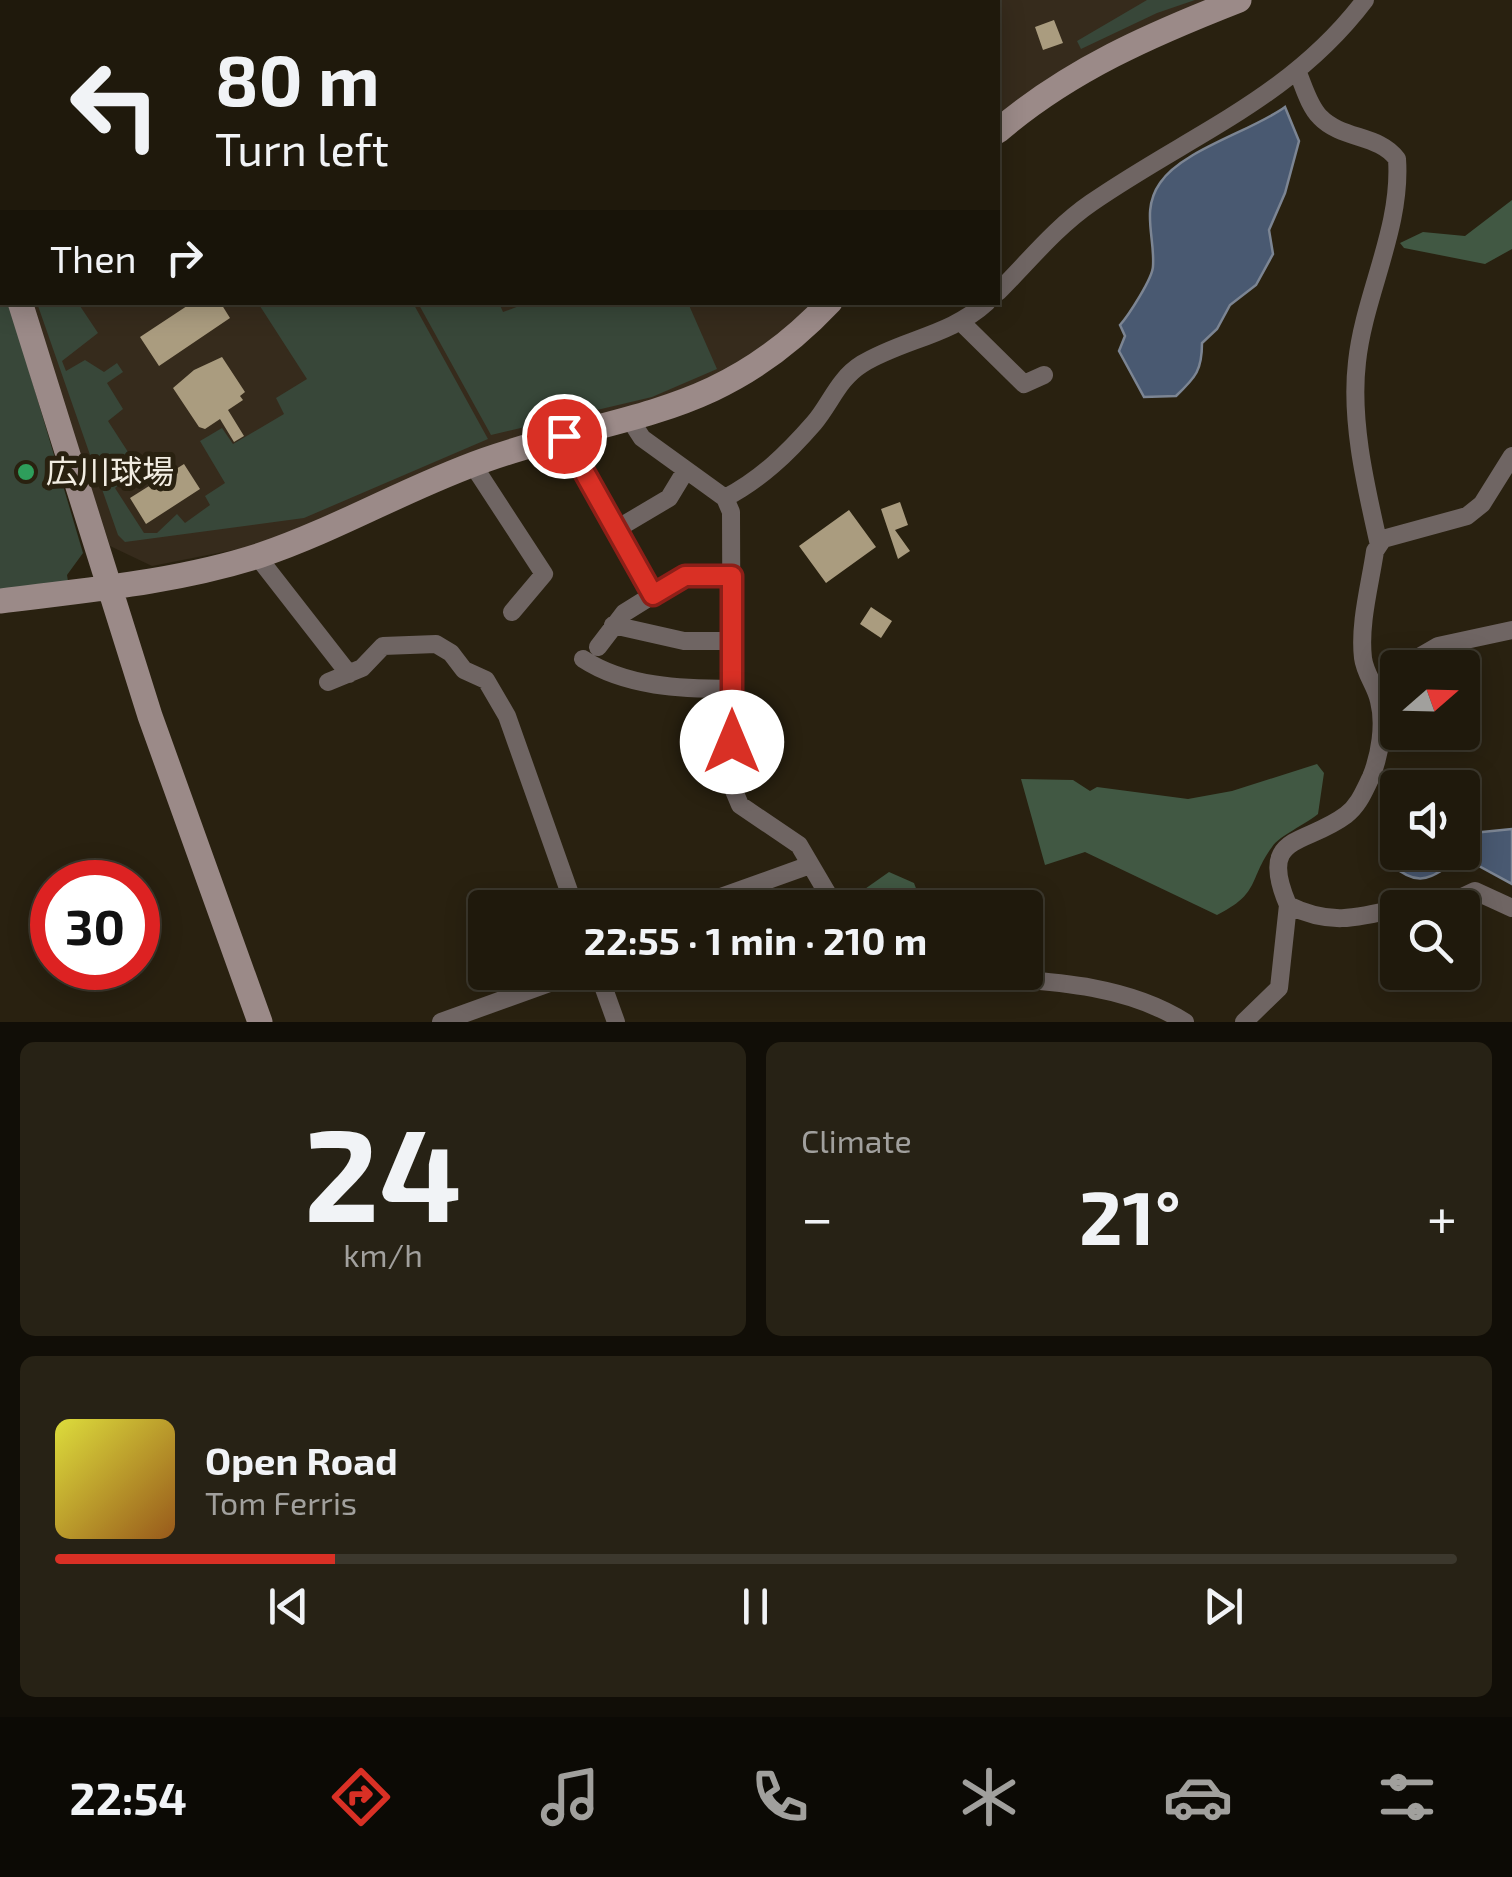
<!DOCTYPE html>
<meta charset="utf-8">
<style>
:root{--surface:#1f190c;--page:#272215;--text:#f1f3f6;--muted:#a1a09d;--line:#3c382d;--accent:#d93025}
body{margin:0;font-family:"Exo 2","Noto Sans JP",sans-serif;background:var(--page);color:var(--text);height:100vh;display:flex;flex-direction:column;font-size:38px;white-space:nowrap}
*{box-sizing:border-box;margin:0}
p{font-size:32px;color:var(--muted)}
.icon{flex:none;width:55px;height:55px;fill:none;stroke:currentColor;stroke-width:2;stroke-linecap:round;stroke-linejoin:round}
.map{position:relative;height:1022px;overflow:hidden}
.sheet{display:flex;flex-direction:column;gap:20px;padding:20px;background:#110e07;flex:1}
.sheet>*{flex:none}
.banner{position:absolute;left:0px;top:0px;width:1000px;height:305px;box-shadow:0 5px 25px #0003,0 0 0 2px var(--line);background:#1f190c;color:var(--text);overflow:hidden}
.needle{width:65px;rotate:70deg}
.controls{position:absolute;left:1380px;top:650px;display:grid;gap:20px}
.controls a{display:grid;place-items:center;width:100px;height:100px;border-radius:10px;background:var(--surface);box-shadow:0 5px 25px #0003,0 0 0 2px var(--line);font-size:50px}
.speed{position:absolute;left:30px;top:860px;display:flex;gap:20px;font-size:50px;font-weight:700;text-align:center}
.speed>*{display:grid;place-content:center;width:130px;height:130px;border-radius:50%;background:var(--surface);box-shadow:0 5px 25px #0003,0 0 0 2px var(--line);line-height:1}
.speed .limit{border:15px solid #d22;background:#fff;color:#111}
.pin{position:absolute;display:grid;place-items:center;width:85px;height:85px;color:#fff;margin:-42px;border:5px solid #fff;border-radius:50%;box-shadow:0 2px 10px #0007}
.me{position:absolute;width:110px;margin:-55px;rotate:0deg;stroke-linejoin:round;filter:drop-shadow(0 0 8px #0008)}
.turn{display:flex;align-items:center;gap:35px;height:210px;padding:0 50px;font-size:45px}
.turn .icon{width:130px;height:130px;stroke-width:2.5}
.turn b{display:block;font-size:70px;line-height:85px}
.then{display:flex;align-items:center;height:95px;padding:0 50px;background:#0003;gap:20px;font-size:38px}
.big{font-size:75px;font-weight:700;line-height:1.1}
.sheet .tile{flex:1;display:flex;flex-direction:column;justify-content:center;gap:15px;min-width:0;padding:0 35px;border-radius:15px;background:var(--page)}
.sheet .dial{align-items:center;gap:0}
.dial b{font-size:130px;line-height:1}
.song{display:flex;align-items:center;gap:30px}
.cover{width:120px;height:120px;border-radius:15px;background:linear-gradient(135deg,hsl(60 70% 55%),hsl(30 70% 35%))}
.played{height:10px;border-radius:5px;background:linear-gradient(90deg,var(--accent) 20%,var(--line) 20%)}
.keys{display:flex;justify-content:space-around;direction:ltr}
.heat{display:flex;justify-content:space-between;align-items:center;font-size:55px;direction:ltr}
.sheet .tiles{flex:1;display:grid;gap:20px;grid-template-columns:1fr 1fr}
.tile:last-child{grid-column:span 2}
.trip{position:absolute;left:468px;top:890px;width:575px;height:100px;border-radius:10px;background:var(--surface);box-shadow:0 5px 25px #0003,0 0 0 2px var(--line);font-weight:700;line-height:100px;text-align:center}
.menu{display:flex;height:160px;justify-content:space-around;align-items:center;background:#0c0a05;color:var(--muted)}
.menu .icon{width:70px;height:70px}
.menu .active{color:var(--accent)}
.menu b{font-size:45px;color:var(--text)}
.map>svg:first-child{display:block}
.industrial{fill:#362b1c}
.green{fill:#384739}
.forest{fill:#415843}
.water{fill:#495971;stroke:#7c8593;stroke-width:2.5}
.building{fill:#aa9c7f}
.lines{fill:none;stroke-linecap:round;stroke-linejoin:round}
.street{stroke:#6f6563;stroke-width:18}
.secondary{stroke:#9b8a88;stroke-width:25}
.route-casing{stroke:#8d1f18;stroke-width:25}
.route{stroke:#d93025;stroke-width:18}
.leisure-dot{fill:#2e9e5b;stroke:#292110;stroke-width:4}
.labels{text-anchor:middle;stroke-width:10;stroke-linejoin:round;paint-order:stroke}
.poi-label{font-size:32px;fill:#f2ede2;stroke:#292110;text-anchor:start}
</style>
<div class="map">
<svg width="1512" height="1022" viewBox="0 0 1512 1022">
<rect width="100%" height="100%" fill="#292110"/>
<path class="industrial" d="M383,0h831l-216,119v-117h-619z
M30,303h789l-81,65 -470,175 -116,23 -42,-20z"/>
<path class="green" d="M0,0l70,2h-68l-2,213z
M1147,0h48l-38,13 -76,36 -4,-8z
M0,274l2,28 7,1 74,250 -16,22 1,6 -68,10z
M37,303h41l20,30 -36,28 4,10 19,-11 19,12 13,-9 6,9 -16,11 16,26 -15,12 31,48 -24,19 29,45h13l20,-19 8,9 25,-18 -5,-9 20,-13 -25,-42 22,-13 11,16 51,-30 -8,-16 31,-19 -49,-76h155l75,136 -184,79 -179,24 -7,-7z
M418,303h81l4,9 24,-9h161l29,66 -65,28 -161,38z"/>
<path class="forest" d="M1512,200v49l-27,15 -81,-16 -4,-5 23,-11 42,4z
M1317,764l7,9 -6,41c-13,11 -38,21 -46,33 -24,33 -11,46 -55,68l-132,-63 -40,13 -24,-86 52,1 17,11 7,-4 91,12 44,-8z
M889,872l25,11 9,24h-64l3,-16z"/>
<path class="water" d="M1285,107l14,34 -14,52 -16,37 4,24 -17,31 -26,20 -13,24 -15,14c0,27 -6,34 -26,53l-32,1 -25,-46 6,-15 -5,-11c8,-9 33,-47 33,-59 2,-29 -12,-56 7,-83 22,-33 92,-52 125,-76z
M1512,829v55l-46,-25c-32,10 -40,35 -74,6l6,-13h64l1,-18z"/>
<path class="building" d="M1054,20l9,23 -20,7 -8,-23z
M193,302h27l10,16 -71,48 -19,-29z
M222,357l23,35 -5,4 3,4 -15,10 16,26 -10,6 -14,-23 -15,10 -6,-2 -26,-39 21,-18z
M184,464l16,25 -54,35 -16,-26z
M900,502l8,23 -13,5 15,21 -12,8 -17,-50z
M849,510l27,37 -50,36 -27,-37z
M871,607l21,14 -11,17 -21,-14z"/>
<g class="lines">
<path class="street" d="M303,0l1,2
M1298,73c6,14 11,33 22,44 22,23 59,17 77,42 5,69 -33,136 -40,203 -7,59 9,125 22,183
M998,292c30,-30 58,-65 93,-89 98,-68 199,-104 274,-203
M961,322l63,62 20,-9
M631,421l11,17 83,60 6,14 1,274 8,19 59,40 37,63
M564,436l89,159
M473,465l71,109 -32,38
M725,498c36,-19 62,-44 89,-75 17,-20 24,-44 48,-59 41,-25 88,-28 125,-62
M615,530l54,-32 17,-28
M257,556l92,118
M613,625l71,16h47
M598,647l26,-34 61,-38 46,1
M583,659c43,28 99,30 148,30
M1400,668l38,-22 74,-16
M328,682l34,-14 21,-22 53,-2 15,9 13,17 22,10 21,36 68,192
M690,908l120,-43
M1398,908c-43,11 -70,17 -110,-3 -31,-72 17,-59 58,-90 13,-10 18,-24 25,-38 9,-22 14,-53 8,-76 -3,-15 -14,-27 -16,-43 -4,-34 7,-73 12,-107l8,-12 84,-23 15,-12 30,-48
M1399,908l42,-1 34,-16 37,17
M598,972l18,50
M928,972c85,10 183,3 257,50
M441,1022l139,-50
M1244,1022l35,-34 9,-83"/>
<path class="secondary" d="M355,2l4,-2
M998,131c71,-61 154,-97 241,-131
M0,242l2,8
M20,302l130,414 110,306
M0,601c87,-11 178,-19 261,-46 77,-26 147,-68 224,-95 139,-49 234,-40 345,-158"/>
</g>
<g class="lines">
<g class="route-casing">
<path id="route" d="M564,436l89,159 32,-19h47v166"/>
</g>
<use href="#route" class="route"/>
</g>
<circle class="leisure-dot" cx="26" cy="472" r="10"/>
<g class="labels">
<g class="poi-label">
<text x="46" y="483">広川球場</text>
</g>
</g>
</svg>
<div class="controls">
<a><svg class="needle" viewBox="-14 -14 28 28"><path d="M0-13l5 13h-10z" fill="#e53935"/><path d="M0 13l5-13h-10z" fill="#a1a09d"/></svg></a>
<a><svg class="icon" aria-label="sound" viewBox="0 0 24 24"><path d="M4 9h4l5-4v14l-5-4H4zM17 9q2 3 0 6"/></svg></a>
<a><svg class="icon" aria-label="search" viewBox="0 0 24 24"><circle cx="10" cy="10" r="6"/><path d="M15 15l6 6"/></svg></a>
</div>
<div class="speed"><div class="limit">30</div></div>
<div class="pin" style="left:564px;top:436px;background:#d93025"><svg class="icon" aria-label="arrive" viewBox="0 0 24 24"><path d="M6 21V4h12l-3 4 3 4H6"/></svg></div>
<svg class="me" style="left:732px;top:742px" viewBox="-20 -20 40 40"><circle r="19" fill="#fff"/><path d="M0-13L10 11 0 6-10 11z" fill="#d93025"/></svg>
<div class="trip">22:55 · 1 min · 210 m</div>
<div class="banner">
<div class="turn"><svg class="icon" aria-label="left" viewBox="0 0 24 24"><path d="M17 20v-9H6M10 6l-5 5 5 5"/></svg><div><b>80 m</b>Turn left</div></div>
<div class="then">Then<svg class="icon" aria-label="right" viewBox="0 0 24 24"><path d="M7 20v-9h11M14 6l5 5-5 5"/></svg></div>
</div>
</div>
<section class="sheet">
<div class="tiles">
<div class="tile dial"><b>24</b><p>km/h</p></div>
<div class="tile"><p>Climate</p>
<div class="heat"><a>−</a><b class="big">21°</b><a>+</a></div>
</div>
<div class="tile">
<div class="song"><i class="cover"></i><div><b>Open Road</b><p>Tom Ferris</p></div></div>
<div class="played"></div>
<div class="keys"><svg class="icon" aria-label="previous" viewBox="0 0 24 24"><path d="M18 5L8 12l10 7zM5 5v14"/></svg><svg class="icon" aria-label="pause" viewBox="0 0 24 24"><path d="M8 5v14M16 5v14"/></svg><svg class="icon" aria-label="next" viewBox="0 0 24 24"><path d="M6 5l10 7-10 7zM19 5v14"/></svg></div>
</div>
</div>
</section>
<nav class="menu">
<b>22:54</b>
<svg class="icon active" aria-label="directions" viewBox="0 0 24 24"><path d="M12 3l9 9-9 9-9-9zM9 14v-3h6M13 9l2 2-2 2"/></svg>
<svg class="icon" aria-label="music" viewBox="0 0 24 24"><path d="M9 18V5l10-2v13"/><circle cx="6" cy="18" r="3"/><circle cx="16" cy="16" r="3"/></svg>
<svg class="icon" aria-label="phone" viewBox="0 0 24 24"><path d="M5 4h4l2 5-3 2q2 4 5 5l2-3 5 2v4C11 20 4 13 5 4z"/></svg>
<svg class="icon" aria-label="climate" viewBox="0 0 24 24"><path d="M12 3v18M4 7l16 10M4 17L20 7"/></svg>
<svg class="icon" aria-label="car" viewBox="0 0 24 24"><path d="M5 17H2v-5l4-1 3-4h7l3 4 3 1v5h-3M9 17h6M6 11h13"/><circle cx="7" cy="17" r="2"/><circle cx="17" cy="17" r="2"/></svg>
<svg class="icon" aria-label="filters" viewBox="0 0 24 24"><path d="M4 7h16M4 17h16"/><circle cx="9" cy="7" r="2"/><circle cx="15" cy="17" r="2"/></svg>
</nav>
